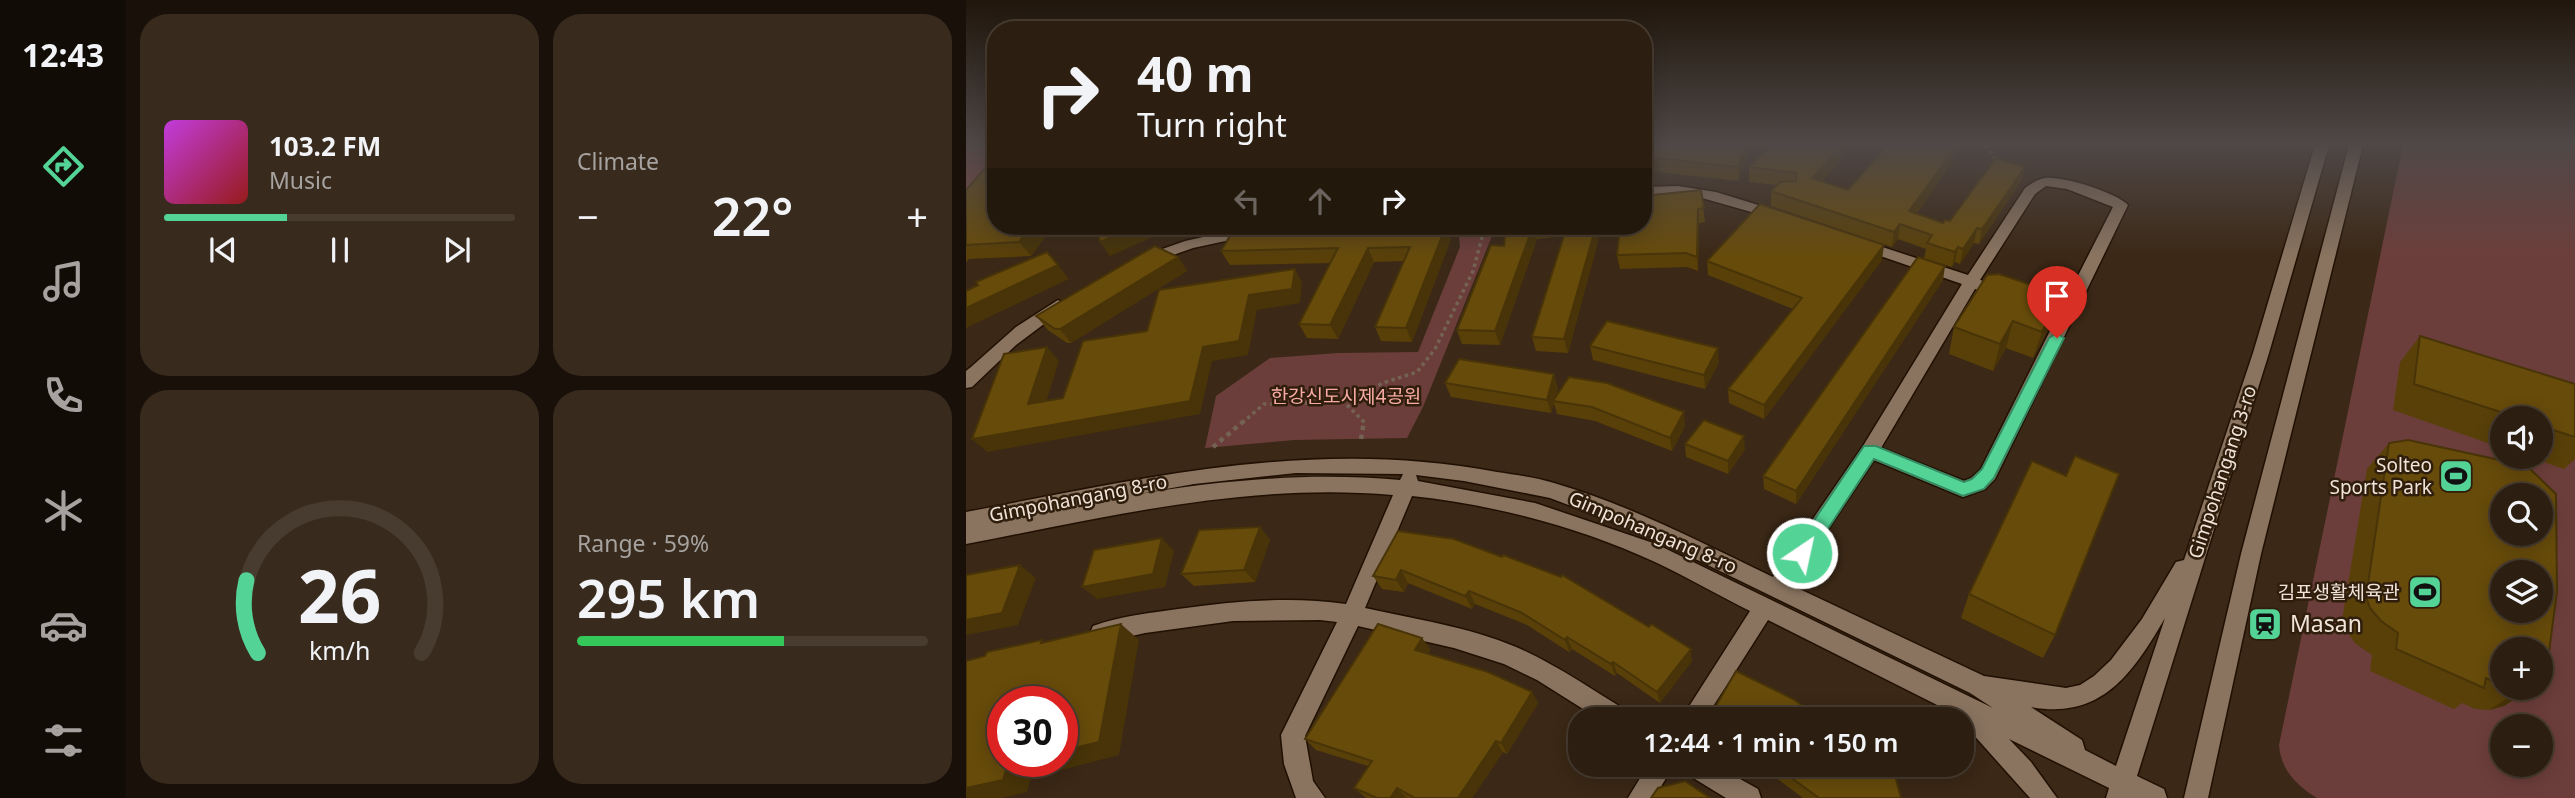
<!DOCTYPE html>
<meta charset="utf-8">
<style>
:root{--surface:#2c1e10;--page:#382b1e;--text:#f1f3f6;--muted:#a6a29f;--line:#483c30;--accent:#54d396}
body{margin:0;font-family:"Noto Sans","Noto Sans KR",sans-serif;background:var(--page);color:var(--text);height:100vh;display:flex;flex-direction:column;font-size:26px;white-space:nowrap}
*{box-sizing:border-box;margin:0}
p{font-size:23px;color:var(--muted)}
.icon{flex:none;width:38px;height:38px;fill:none;stroke:currentColor;stroke-width:2;stroke-linecap:round;stroke-linejoin:round}
.map{position:relative;flex:1;overflow:hidden}
.panel{display:flex;flex-direction:column;gap:14px;padding:14px;background:#181009;width:840px}
.panel>*{flex:none}
.guide{position:absolute;left:21px;top:21px;width:665px;height:214px;border-radius:28px;box-shadow:0 4px 18px #0003,0 0 0 2px var(--line);background:#2c1e10;color:var(--text);overflow:hidden}
.controls{position:absolute;left:1524px;top:406px;display:grid;gap:14px}
.controls a{display:grid;place-items:center;width:63px;height:63px;border-radius:50%;background:var(--surface);box-shadow:0 4px 18px #0003,0 0 0 2px var(--line);font-size:35px}
.speed{position:absolute;left:21px;top:686px;display:flex;gap:14px;font-size:35px;font-weight:700;text-align:center}
.speed>*{display:grid;place-content:center;width:91px;height:91px;border-radius:50%;background:var(--surface);box-shadow:0 4px 18px #0003,0 0 0 2px var(--line);line-height:1}
.speed .limit{border:10px solid #d22;background:#fff;color:#111}
.pin{position:absolute;display:grid;place-items:center;width:60px;height:60px;color:#fff;margin:-72px -30px;border-radius:50% 50% 50% 0;rotate:-45deg;box-shadow:0 0 7px #0007}
.pin .icon{rotate:45deg}
.me{position:absolute;width:77px;margin:-38px;rotate:34deg;stroke-linejoin:round;filter:drop-shadow(0 0 5px #0008)}
.turn{display:flex;align-items:center;gap:24px;height:147px;padding:0 35px;font-size:32px}
.turn .icon{width:91px;height:91px;stroke-width:2.5}
.turn b{display:block;font-size:49px;line-height:60px}
.lanes{display:flex;align-items:center;height:66px;padding:0 35px;background:#0003;justify-content:center;gap:35px;direction:ltr}
.lanes .off{opacity:.35}
.big{font-size:52px;font-weight:600;line-height:1.1}
.panel .card{flex:1;display:flex;flex-direction:column;justify-content:center;gap:10px;min-width:0;padding:0 24px;border-radius:28px;background:var(--page)}
.panel .dial{align-items:center;gap:0}
.dial svg{height:182px;overflow:visible;fill:none;stroke:var(--line);stroke-width:7;stroke-linecap:round;text-anchor:middle}
.dial text{fill:var(--text);stroke:none}
.song{display:flex;align-items:center;gap:21px}
.cover{width:84px;height:84px;border-radius:10px;background:linear-gradient(135deg,hsl(290 70% 55%),hsl(0 70% 35%))}
.played{height:7px;border-radius:4px;background:linear-gradient(90deg,var(--accent) 35%,var(--line) 35%)}
.keys{display:flex;justify-content:space-around;direction:ltr}
.heat{display:flex;justify-content:space-between;align-items:center;font-size:38px;direction:ltr}
.charge{height:10px;border-radius:5px;background:linear-gradient(90deg,#34c759 59%,var(--line) 0)}
.panel .tiles{flex:1;display:grid;gap:14px;grid-template-columns:repeat(2,1fr)}
.trip{position:absolute;left:602px;top:707px;width:406px;height:70px;border-radius:28px;background:var(--surface);box-shadow:0 4px 18px #0003,0 0 0 2px var(--line);font-weight:600;line-height:70px;text-align:center}
main{display:flex;flex:1;min-height:0}
.dock{display:flex;flex-direction:column;width:126px;justify-content:space-around;align-items:center;background:#120c06;color:var(--muted)}
.dock .icon{width:49px;height:49px}
.dock .active{color:var(--accent)}
.dock b{font-size:32px;color:var(--text)}
.map>svg:first-child{display:block}
.green{fill:#6c3e3b;fill-rule:evenodd}
.forest{fill:#844743}
.lines{fill:none;stroke-linecap:round;stroke-linejoin:round}
.minor-casing{stroke:#211002;stroke-width:3}
.path-far1{stroke:#746354;stroke-width:3.5;stroke-dasharray:3.5 3.5;stroke-linecap:butt}
.path{stroke:#746354;stroke-width:4.5;stroke-dasharray:4.5 4.5;stroke-linecap:butt}
.minor{fill:#8a7460;fill-rule:evenodd}
.wall{fill:#594009}
.shaded-wall{fill:#483408}
.building{fill:#674b0b;stroke:#483408;stroke-width:2;fill-rule:evenodd}
.route{fill:#54d396;stroke:#378962;stroke-width:2}
.labels{text-anchor:middle;stroke-width:5;stroke-linejoin:round;paint-order:stroke}
.park-label{font-size:19px;fill:#f7aba4;stroke:#301e0d}
.poi-label{font-size:19px;fill:#f0e3d8;stroke:#301e0d;text-anchor:end}
.street-label{font-size:19px;fill:#f0e3d8;stroke:#301e0d}
.near-poi-label{font-size:23px;fill:#f0e3d8;stroke:#301e0d;text-anchor:start}
</style>
<main>
<nav class="dock">
<b>12:43</b>
<svg class="icon active" aria-label="directions" viewBox="0 0 24 24"><path d="M12 3l9 9-9 9-9-9zM9 14v-3h6M13 9l2 2-2 2"/></svg>
<svg class="icon" aria-label="music" viewBox="0 0 24 24"><path d="M9 18V5l10-2v13"/><circle cx="6" cy="18" r="3"/><circle cx="16" cy="16" r="3"/></svg>
<svg class="icon" aria-label="phone" viewBox="0 0 24 24"><path d="M5 4h4l2 5-3 2q2 4 5 5l2-3 5 2v4C11 20 4 13 5 4z"/></svg>
<svg class="icon" aria-label="climate" viewBox="0 0 24 24"><path d="M12 3v18M4 7l16 10M4 17L20 7"/></svg>
<svg class="icon" aria-label="car" viewBox="0 0 24 24"><path d="M5 17H2v-5l4-1 3-4h7l3 4 3 1v5h-3M9 17h6M6 11h13"/><circle cx="7" cy="17" r="2"/><circle cx="17" cy="17" r="2"/></svg>
<svg class="icon" aria-label="filters" viewBox="0 0 24 24"><path d="M4 7h16M4 17h16"/><circle cx="9" cy="7" r="2"/><circle cx="15" cy="17" r="2"/></svg>
</nav>
<section class="panel">
<div class="tiles">
<div class="card">
<div class="song"><i class="cover"></i><div><b>103.2 FM</b><p>Music</p></div></div>
<div class="played"></div>
<div class="keys"><svg class="icon" aria-label="previous" viewBox="0 0 24 24"><path d="M18 5L8 12l10 7zM5 5v14"/></svg><svg class="icon" aria-label="pause" viewBox="0 0 24 24"><path d="M8 5v14M16 5v14"/></svg><svg class="icon" aria-label="next" viewBox="0 0 24 24"><path d="M6 5l10 7-10 7zM19 5v14"/></svg></div>
</div>
<div class="card"><p>Climate</p>
<div class="heat"><a>−</a><b class="big">22°</b><a>+</a></div>
</div>
<div class="card dial"><svg viewBox="0 0 100 80">
<path d="M14 69A42 42 0 1 1 86 69"/>
<path d="M14 69A42 42 0 0 1 9 37" stroke="#54d396"/>
<text x="50" y="56" font-size="32" font-weight="700">26</text>
<text x="50" y="72" font-size="11">km/h</text>
</svg></div>
<div class="card"><p>Range · 59%</p><b class="big">295 km</b><div class="charge"></div></div>
</div>
</section>
<div class="map">
<svg width="1609" height="798" viewBox="0 0 1609 798">
<rect width="100%" height="100%" fill="#3b2816"/>
<path class="green" d="M1437,145h172v653h-258c-21,-13 -36,-28 -38,-53zM1536,418h39v39h-39zM1536,495h39v39h-39zM1536,572h39v39h-39zM1536,649h39v39h-39zM1536,726h39v39h-39z
M530,226l-73,181 -16,31 -113,2 -89,8 11,-52 54,-38 68,-5 80,-1 42,-105 -2,-20z"/>
<path class="forest" d="M0,145h30v22l-30,28z"/>
<g class="lines">
<g class="minor-casing">
<path id="minor" d="M1349,145h14l-60,208 -132,423 27,13 3,9h-61l3,-10 -100,-49 22,23 26,36h-27l-75,-84 -187,-94 -63,99h-24l69,-108c-32,-16 -63,-34 -95,-49 -76,-35 -160,-57 -243,-66l-47,112c50,11 104,19 151,39 39,17 75,42 111,64l3,8h-31l-62,-39 -33,-16 -50,-16 -96,-22 -53,110 8,45 12,17h-29l-12,-34 -3,-29 56,-113 -17,-2 -87,1 -88,12 -44,10 -8,-3 -3,-7 3,-7c27,-10 57,-13 85,-17 56,-8 113,-13 168,-5l47,-109c-145,-13 -286,22 -427,49v-32c179,-34 348,-75 531,-40 18,3 38,5 57,11 76,22 148,60 219,94l90,-131 99,-162 -105,-36 -2,-3 2,-3h10l101,33 57,-87c6,-4 12,-9 20,-10 18,-2 70,14 83,27l-133,274 -10,10 -22,8 -89,-37 -83,125 193,91 82,12 14,-3 14,-9 17,-16 31,-41 34,-57 8,-2 69,-207zM1080,186l21,3 46,18 -51,100 -30,-9 -8,5 2,4 31,10 -76,152 -10,9 -7,3 -83,-33 94,-159 27,8 6,-1 2,-4 -2,-4 -28,-8 55,-86zM330,473l107,1 -3,6c-90,-8 -178,0 -267,15l61,-11zM450,475l48,6 86,17 92,35 328,160 23,15 -337,-164 -121,-41 -117,-22zM1199,618l-49,148 -31,-16 -3,-10 -51,-33c71,13 102,-34 134,-89z
M1383,145h14l-102,409 -53,244h-24l57,-244z
M712,186l38,6 65,20 2,3 -7,4 -81,-23 -52,-1v-8z
M287,226l5,2 2,3 -2,3 -65,14 -48,17 -8,-5 3,-3 45,-16z
M320,226h65l-7,5 -53,3 -5,-2 -2,-3z
M92,300l8,5 -2,4 -48,36 -44,42 -6,1v-17l5,-4 45,-40z
M682,765h26l-20,33h-26z
M715,765h34l43,24 3,9h-35l-41,-25z"/>
</g>
<path class="path-far1" d="M1020,145l10,15
M376,400l23,23
M276,423l22,-19 60,-1 30,-5 29,-15 34,-11 18,-23 38,-78 12,-45"/>
<path class="path" d="M395,439l3,-18
M247,447l31,-26"/>
<use href="#minor" class="minor"/>
</g>
<path class="wall" d="M677,145h108l-13,36 -78,-9 -17,2z
M889,145l-33,36 26,9 40,-45h77l-49,69 27,9 7,-2 75,-54 -4,14 -42,63 -5,-1 -14,21 -5,-2 -3,5 -28,-9 2,-9 -28,-10 -6,8 -121,-41v-15l6,-6 -28,-3v-15z
M0,190l30,36h57l-22,30 -62,3 -3,3z
M735,190l4,32 -6,1 -1,48 -11,-4 -67,2 -3,-14z
M540,226h96l-34,127 -32,-2 -4,-14 32,-101 -27,3 -37,106 -38,-1 -5,-14 47,-84z
M485,239l-39,103 -31,-1 -6,-14 29,-66 -30,1 -36,77 -31,-1 -8,-14 32,-61 -101,2 -9,-14z
M212,257l9,14 -116,72h-4l-19,-13 -12,-14z
M916,260l-118,159 -35,-16 -1,-14 65,-80 -85,-34 -1,-14z
M1021,275l62,52 -16,31 -27,-10 -13,23 -44,-17 5,-27z
M977,280l-147,224 -32,-15 -1,-13z
M1454,336l155,48v75l-11,10 -35,-12h12v-39h-39v30l-109,-38 7,-48z
M624,346l129,16 -14,27 -112,-29z
M479,383l113,5 -3,10 130,28 -13,25 -77,-30 -38,-7 -3,-11 -3,10 -100,-16z
M1423,443l113,206v39h30l-28,18 -15,4 -14,-1 -13,-6 -8,6 -84,-38 2,-16 -16,-11 -10,-13 -4,-10 25,-152z
M719,444l60,5 -17,25 -42,-17z
M294,527l10,13 -15,42 -61,4 -13,-12z
M432,531l294,130 -32,42 -43,-30 -2,3 -43,-27 -3,3 -42,-27 -52,-21 -3,5 -64,-26 -4,9 -22,-3 -9,-13z
M1003,594l86,41 -12,23 -82,-40z
M456,638l8,11 -2,5 104,38 6,11 -31,51 -4,-2 -31,46h-106l-12,-10 14,-22 -52,-16 -11,-11z
M797,765h129l9,33h-98l-40,-30z"/>
<path class="shaded-wall" d="M780,145h5l-13,36v-14z
M877,145h12l-44,48 1,-15z
M992,145h7l-58,81 2,-15z
M692,158l2,14 -17,2v-14z
M1059,167l-4,14 -42,63 3,-15z
M732,209l1,14 -1,48 -1,-14z
M934,224l-2,15 -6,8 2,-15z
M66,226h21l-22,30 -12,-14z
M171,226h35l1,2 -63,28 -10,-14z
M480,226l5,13 -39,103 -6,-14z
M568,226l3,13 -37,106 -5,-14z
M630,226h6l-34,127 -4,-14z
M1011,228l-3,15 -14,21 3,-15z
M918,245l-2,15 -118,159v-14z
M992,247l-3,15 -3,5 3,-15z
M402,248l6,14 -36,77 -8,-14z
M212,257l9,14 -116,72 -11,-14z
M92,265l11,14 -103,49v-20z
M979,266l-2,14 -147,224v-13z
M329,269l7,14 -2,20 -43,7 -9,45 -36,6 -12,53 -213,38 -15,-13 231,-92 46,-52z
M1092,300l-9,27 -16,31 9,-26z
M1047,321l-7,27 -13,23 7,-27z
M81,347l12,14 -18,57 -13,-14z
M752,348l1,14 -14,27 -1,-14z
M588,374l4,14 -4,13h-1l1,2 -3,10 -4,-13z
M718,412l1,14 -13,25 -2,-13z
M778,436l1,13 -17,25v-13z
M294,527l10,13 -15,42 -11,-12z
M196,538l12,13 -9,36 -68,12 -15,-12z
M54,565l16,13 -18,47 -52,10v-15z
M435,570l7,13 -4,9 -8,-12z
M503,591l6,13 -3,5 -7,-13z
M155,624l18,16 -20,115 -88,23 -4,14 -25,6h-36v-10l41,-22 17,-5h38v-10z
M601,637l5,12 -3,3 -4,-12z
M456,638l8,11 -7,12 -8,-11z
M725,649l1,12 -32,42 -3,-11z
M647,662l4,11 -2,3 -4,-12z
M1560,688h6l-28,18 -15,4 33,-21z
M566,692l6,11 -31,51 -6,-11z
M530,741l7,11 -31,46h-14z
M431,788l9,9 -1,1h-15z"/>
<path class="building" d="M677,145h103l-8,22 -80,-9 -15,2z
M806,145h71l-31,33 36,12 40,-45h70l-49,66 34,12 2,-3 5,1 46,-63 29,9 -43,62 -5,-1 -14,21 -5,-2 -3,5 -28,-9 5,-8 -32,-11 -6,8 -123,-41 9,-9 16,-1v-8l-47,-6z
M30,156v70h36l-13,16 -53,3v-55z
M735,190l3,18 -6,1 -1,48 -11,-4 -69,2 3,-29h23v-30z
M794,204l124,41 -120,160 -36,-16 74,-91 -95,-37z
M131,226h40l-37,16z
M436,226h44l-40,102 -31,-1 35,-80 -42,1 -38,77 -31,-1 39,-76 -117,3 13,-22z
M540,226h27l-38,105 -38,-1 34,-85 13,1z
M601,226h29l-32,113 -32,-2z
M189,246l23,11 -118,72h-5l-19,-13z
M81,252l11,13 -92,43v-17l12,-6 -2,-3z
M952,257l27,9 -149,225 -33,-15z
M329,269l-3,20 -43,6 -10,46 -36,6 -13,54 -218,38 32,-85 43,-7 -19,57 35,-6 20,-57 64,-10 12,-41z
M1033,274l56,19 3,7 -16,32 -29,-11 -13,23 -46,-17 33,-52z
M641,321l111,27 -14,27 -114,-29z
M1454,336l155,48v53l-34,-11v-8h-22l-105,-34z
M493,359l95,15 -7,26 -102,-17z
M603,377l38,6 77,29 -14,26 -78,-31 -39,-6z
M738,420l40,16 -16,25 -43,-17z
M1442,440l119,26 29,28 1,97 -11,84 -5,6v-32h-39v37l-16,-8 -2,10 -88,-39 2,-16 -17,-12 -11,-13 -4,-11 23,-154zM1536,495h39v39h-39zM1536,572h39v39h-39z
M1109,456l44,18 -64,161 -86,-41 63,-133 34,15z
M294,527l-16,43 -63,4 18,-44z
M432,531l56,8 48,18 1,-2 58,22 1,-2 87,52 2,-3 40,25 -34,43 -44,-30 -2,2 -44,-27 -2,3 -43,-27 -53,-22 -4,5 -64,-26 -5,10 -23,-4z
M196,538l-9,36 -71,13 12,-37z
M54,565l-18,48 -36,7v-45z
M155,624l-22,118 -37,9v-49h-59v59h21l-17,5 -4,14 -37,8v-127l19,-5 2,-4 55,-12 -1,3z
M412,624l44,14 -7,12 73,22 44,20 -31,51 -5,-2 -38,57h-43l-18,-10 -7,10h-13l-23,-10 18,-27 -67,-22z
M770,671l57,28 29,20h-108l-2,-6z
M1540,688h20l-4,1z
M808,765h118l9,33h-82z
M719,781l25,17h-59l7,-10z"/>
<linearGradient id="sky" x2="0" y2="1"><stop stop-color="#20160c"/><stop offset="0.56" stop-color="#4f4847"/><stop offset="1" stop-color="#4f4847" stop-opacity="0"/></linearGradient>
<rect width="1609" height="257" fill="url(#sky)"/>
<path class="route" d="M1091,333l7,5 -70,140 -10,11 -21,7 -89,-37 -66,100 -6,2 -6,-2 -3,-6 3,-6 68,-101h12l88,36 8,-3 10,-10 67,-131z"/>
<defs>
<g id="stadium-square" transform="scale(1.75)"><rect x="-9" y="-9" width="18" height="18" rx="4" fill="#54d396" stroke="#301e0d"/><path d="M0-5a6.5 5 0 1 0 0 10a6.5 5 0 1 0 0-10ZM-3.5-1.8h7v3.6h-7Z" fill="#111"/></g>
<g id="station-square" transform="scale(1.75)"><rect x="-9" y="-9" width="18" height="18" rx="4" fill="#54d396" stroke="#301e0d"/><path d="M-3-6H3Q5-6 5-4V2Q5 4 3 4L4.5 6H3L1.5 4h-3L-3 6H-4.5L-3 4Q-5 4-5 2V-4Q-5-6-3-6ZM-3.5-4v3h7v-3ZM-3.5 1v1.5H-2V1ZM2 1v1.5H3.5V1Z" fill="#111"/></g>
</defs>
<g fill-rule="evenodd">
<use href="#stadium-square" x="1490" y="476"/>
<use href="#stadium-square" x="1459" y="592"/>
<use href="#station-square" x="1299" y="624"/>
</g>
<g class="labels">
<g class="park-label">
<text x="380" y="403">한강신도시제4공원</text>
</g>
<g class="poi-label">
<text x="1466" y="472">Solteo<tspan x="1466" dy="22">Sports Park</tspan></text>
<text x="1434" y="599">김포생활체육관</text>
</g>
<g class="street-label">
<text transform="translate(1256 472) rotate(-72)" y="7">Gimpohangang 3-ro</text>
<text transform="translate(112 498) rotate(-11)" y="7">Gimpohangang 8-ro</text>
<text transform="translate(687 532) rotate(23)" y="7">Gimpohangang 8-ro</text>
</g>
<g class="near-poi-label">
<text x="1324" y="632">Masan</text>
</g>
</g>
</svg>
<div class="controls">
<a><svg class="icon" aria-label="sound" viewBox="0 0 24 24"><path d="M4 9h4l5-4v14l-5-4H4zM17 9q2 3 0 6"/></svg></a>
<a><svg class="icon" aria-label="search" viewBox="0 0 24 24"><circle cx="10" cy="10" r="6"/><path d="M15 15l6 6"/></svg></a>
<a><svg class="icon" aria-label="layers" viewBox="0 0 24 24"><path d="M12 4l9 5-9 5-9-5zM3 14l9 5 9-5"/></svg></a>
<a>+</a>
<a>−</a>
</div>
<div class="speed"><div class="limit">30</div></div>
<div class="pin" style="left:1091px;top:338px;background:#d93025"><svg class="icon" aria-label="arrive" viewBox="0 0 24 24"><path d="M6 21V4h12l-3 4 3 4H6"/></svg></div>
<svg class="me" style="left:836px;top:553px" viewBox="-20 -20 40 40"><circle r="17" fill="#54d396" stroke="#fff" stroke-width="3"/><path d="M0-11L8 9 0 5-8 9z" fill="#fff"/></svg>
<div class="trip">12:44 · 1 min · 150 m</div>
<div class="guide">
<div class="turn"><svg class="icon" aria-label="right" viewBox="0 0 24 24"><path d="M7 20v-9h11M14 6l5 5-5 5"/></svg><div><b>40 m</b>Turn right</div></div>
<div class="lanes"><svg class="icon off" aria-label="left" viewBox="0 0 24 24"><path d="M17 20v-9H6M10 6l-5 5 5 5"/></svg><svg class="icon off" aria-label="ahead" viewBox="0 0 24 24"><path d="M12 20V5M6 11l6-6 6 6"/></svg><svg class="icon" aria-label="right" viewBox="0 0 24 24"><path d="M7 20v-9h11M14 6l5 5-5 5"/></svg></div>
</div>
</div>
</main>
